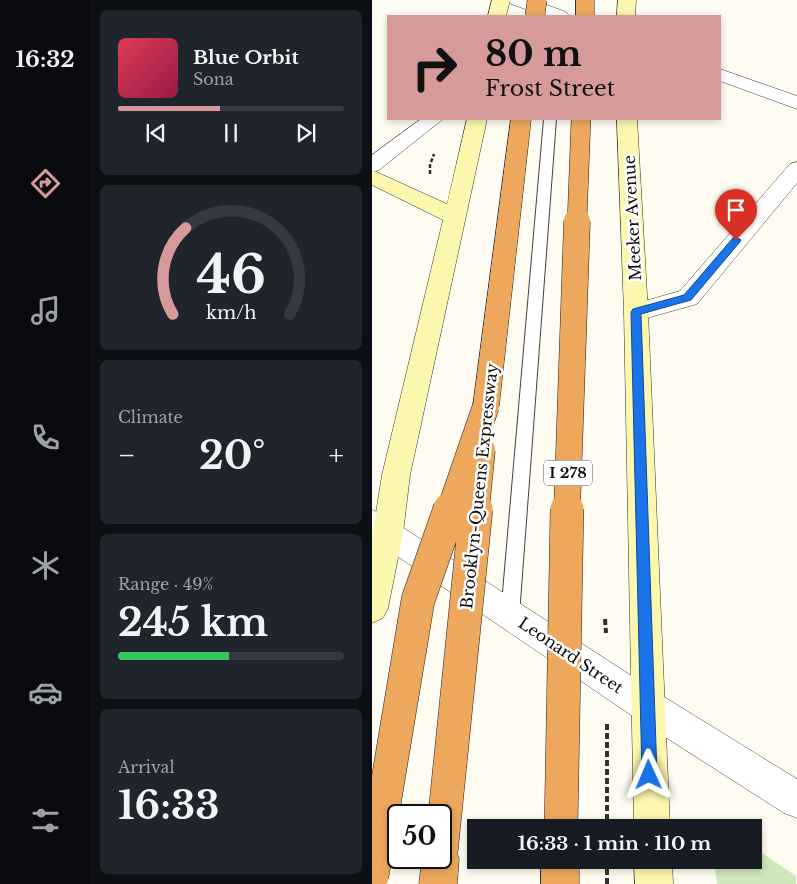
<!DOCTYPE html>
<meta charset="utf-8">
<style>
:root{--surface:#171b24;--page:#20242c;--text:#f1f3f6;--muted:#9ea1a6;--line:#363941;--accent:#d79a9b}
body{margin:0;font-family:"Libre Baskerville",serif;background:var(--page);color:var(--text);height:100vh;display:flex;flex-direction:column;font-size:19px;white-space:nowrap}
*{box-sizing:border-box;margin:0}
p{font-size:16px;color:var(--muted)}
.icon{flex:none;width:28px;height:28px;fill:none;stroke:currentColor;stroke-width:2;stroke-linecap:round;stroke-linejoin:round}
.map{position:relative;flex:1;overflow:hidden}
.sheet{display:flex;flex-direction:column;gap:10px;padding:10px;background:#0d0f14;width:282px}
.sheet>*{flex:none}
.top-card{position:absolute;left:15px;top:15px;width:334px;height:105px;border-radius:0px;box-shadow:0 2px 8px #0003;background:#d79a9b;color:#111;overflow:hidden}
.speed{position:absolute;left:15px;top:804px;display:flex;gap:10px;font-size:25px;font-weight:700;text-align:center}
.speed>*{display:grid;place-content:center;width:65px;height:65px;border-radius:50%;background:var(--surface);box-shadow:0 2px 8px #0003;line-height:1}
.speed .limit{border:2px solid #111;border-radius:8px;background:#fff;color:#111}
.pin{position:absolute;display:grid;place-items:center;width:42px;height:42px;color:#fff;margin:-51px -21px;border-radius:50% 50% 50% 0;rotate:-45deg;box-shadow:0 0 5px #0007}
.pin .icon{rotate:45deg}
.me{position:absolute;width:55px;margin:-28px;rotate:359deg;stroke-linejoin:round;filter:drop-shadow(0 0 4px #0008)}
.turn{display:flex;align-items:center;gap:18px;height:105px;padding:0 15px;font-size:22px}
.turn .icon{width:65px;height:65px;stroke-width:2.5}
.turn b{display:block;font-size:35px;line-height:42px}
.big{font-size:38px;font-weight:700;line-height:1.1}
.sheet .tile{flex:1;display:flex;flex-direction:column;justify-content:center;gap:8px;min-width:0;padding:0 18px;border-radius:8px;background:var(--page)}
.sheet .dial{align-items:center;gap:0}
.dial svg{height:130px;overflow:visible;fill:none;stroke:var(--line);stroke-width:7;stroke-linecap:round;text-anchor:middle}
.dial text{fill:var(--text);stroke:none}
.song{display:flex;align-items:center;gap:15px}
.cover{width:60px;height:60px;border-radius:8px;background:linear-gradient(135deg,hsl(350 70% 55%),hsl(340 70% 35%))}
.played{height:5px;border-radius:2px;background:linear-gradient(90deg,var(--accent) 45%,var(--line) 45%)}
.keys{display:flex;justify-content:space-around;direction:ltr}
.heat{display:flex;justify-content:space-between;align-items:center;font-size:28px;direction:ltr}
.charge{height:8px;border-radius:4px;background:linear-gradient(90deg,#34c759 49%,var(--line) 0)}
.trip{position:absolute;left:95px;top:819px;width:295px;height:50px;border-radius:0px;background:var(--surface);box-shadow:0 2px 8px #0003;font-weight:700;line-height:50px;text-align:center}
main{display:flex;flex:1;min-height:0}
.tabs{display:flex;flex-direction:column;width:90px;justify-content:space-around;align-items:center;background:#090b0e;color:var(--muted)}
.tabs .icon{width:35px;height:35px}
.tabs .on{color:var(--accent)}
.tabs b{font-size:22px;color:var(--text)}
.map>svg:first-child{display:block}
.green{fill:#cfe7ba}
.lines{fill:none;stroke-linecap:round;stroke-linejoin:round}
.service-casing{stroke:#414141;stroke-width:2}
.minor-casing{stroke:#414141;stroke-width:1}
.secondary-casing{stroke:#303030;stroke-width:1}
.motorway-casing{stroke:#1f1f1f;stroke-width:1}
.path-far1{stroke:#303030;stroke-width:2.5;stroke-dasharray:4 2;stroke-linecap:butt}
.path{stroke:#303030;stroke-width:4;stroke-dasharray:6 3;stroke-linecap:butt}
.service{fill:#fff;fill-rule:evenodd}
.minor{fill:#fff;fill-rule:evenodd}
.secondary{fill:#fbf7ae;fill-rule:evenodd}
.motorway{fill:#eea85e;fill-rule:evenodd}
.motorway-bridge-far2-casing{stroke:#1f1f1f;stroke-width:20;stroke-linecap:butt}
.motorway-bridge-far1-casing{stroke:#1f1f1f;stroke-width:27;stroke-linecap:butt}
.motorway-bridge-casing{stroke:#1f1f1f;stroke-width:34;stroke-linecap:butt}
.motorway-bridge-far2{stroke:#eea85e;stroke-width:19}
.motorway-bridge-far1{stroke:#eea85e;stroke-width:26}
.motorway-bridge{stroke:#eea85e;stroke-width:33}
.route{fill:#1a73e8;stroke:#114b97}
.labels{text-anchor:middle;stroke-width:5;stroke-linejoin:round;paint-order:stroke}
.shield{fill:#fff;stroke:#565656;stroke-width:1}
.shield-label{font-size:15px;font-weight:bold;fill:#0e0e0e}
.street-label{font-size:16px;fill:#0e0e0e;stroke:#fff}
</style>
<main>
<nav class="tabs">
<b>16:32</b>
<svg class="icon on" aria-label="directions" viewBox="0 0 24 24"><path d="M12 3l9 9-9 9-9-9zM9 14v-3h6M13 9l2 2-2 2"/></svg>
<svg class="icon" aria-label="music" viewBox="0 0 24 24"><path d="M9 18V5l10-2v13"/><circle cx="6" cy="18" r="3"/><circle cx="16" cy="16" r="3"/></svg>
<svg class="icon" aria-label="phone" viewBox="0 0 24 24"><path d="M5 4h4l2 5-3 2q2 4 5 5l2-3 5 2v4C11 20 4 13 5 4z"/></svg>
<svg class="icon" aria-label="climate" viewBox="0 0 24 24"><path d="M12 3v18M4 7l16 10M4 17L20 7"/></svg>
<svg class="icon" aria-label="car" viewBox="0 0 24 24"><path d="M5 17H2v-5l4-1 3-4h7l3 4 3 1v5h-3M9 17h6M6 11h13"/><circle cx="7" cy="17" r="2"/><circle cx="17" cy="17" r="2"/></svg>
<svg class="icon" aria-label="filters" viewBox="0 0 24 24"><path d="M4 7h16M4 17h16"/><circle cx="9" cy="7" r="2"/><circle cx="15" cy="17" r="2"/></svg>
</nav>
<section class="sheet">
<div class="tile">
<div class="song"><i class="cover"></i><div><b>Blue Orbit</b><p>Sona</p></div></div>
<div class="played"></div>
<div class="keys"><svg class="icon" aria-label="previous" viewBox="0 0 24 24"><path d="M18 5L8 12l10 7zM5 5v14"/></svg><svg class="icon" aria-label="pause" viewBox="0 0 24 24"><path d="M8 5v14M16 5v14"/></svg><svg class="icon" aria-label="next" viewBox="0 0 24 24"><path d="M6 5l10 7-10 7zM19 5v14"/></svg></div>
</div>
<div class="tile dial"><svg viewBox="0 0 100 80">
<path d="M14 69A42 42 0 1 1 86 69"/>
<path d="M14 69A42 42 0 0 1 22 16" stroke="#d79a9b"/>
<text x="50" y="56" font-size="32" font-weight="700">46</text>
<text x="50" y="72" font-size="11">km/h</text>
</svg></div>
<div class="tile"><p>Climate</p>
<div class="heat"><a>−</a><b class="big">20°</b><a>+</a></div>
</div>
<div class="tile"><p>Range · 49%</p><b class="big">245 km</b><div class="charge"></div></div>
<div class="tile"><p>Arrival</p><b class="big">16:33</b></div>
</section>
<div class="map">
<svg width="425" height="884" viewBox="0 0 425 884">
<rect width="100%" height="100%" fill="#fefcf0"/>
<path class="green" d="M381,847l43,29v8h-79l-3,-24h39z"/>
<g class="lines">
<g class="service-casing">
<path id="service" d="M172,119h12l-37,496 -2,6 -7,3 -7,-3 -2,-6z"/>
</g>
<g class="minor-casing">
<path id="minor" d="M136,0h25l33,12 3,4h-24l-34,-12z
M348,69l77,27v13l-77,-28z
M49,119h22l-64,51 -7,2v-17z
M425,162v21l-100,121 -61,17 -9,-3 -3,-6 3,-6 53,-15 110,-127z
M0,510l10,4 279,181 136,84v39l-13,-5 -147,-94 -265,-180z"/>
</g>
<g class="secondary-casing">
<path id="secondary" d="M120,0h18l-4,16h-18z
M246,0h18l-1,16h-18z
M95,119h20l-77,356 -7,58 -15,75 -5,10 -11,5v-85l10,-63 61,-255 -71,-35v-15l75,34z
M245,119h20l11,193 22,516h-36l-10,-516z
M262,860h38l1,24h-38z"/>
</g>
<g class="motorway-casing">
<path id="motorway" d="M204,0h18v16h-18z
M139,119h20l-32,287 -4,7 -9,4 -9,-4 -4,-7z
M69,840l12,5 6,13 -2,26h-38l3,-26h19z
M169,860h38v24h-38z"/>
</g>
<path class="path-far1" d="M58,174v-9l4,-11"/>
<path class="path" d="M233,619l1,14
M235,724v104
M235,860v24"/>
<use href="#service" class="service"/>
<use href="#minor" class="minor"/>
<use href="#secondary" class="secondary"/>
<use href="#motorway" class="motorway"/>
<g class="motorway-bridge-far2-casing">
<path id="motorway-bridge-far2" d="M163,16l2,-16
M205,222l4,-103"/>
</g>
<g class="motorway-bridge-far1-casing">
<path id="motorway-bridge-far1" d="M78,510l36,-104
M104,510l6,-60
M195,510l10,-289"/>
</g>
<g class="motorway-bridge-casing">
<path id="motorway-bridge" d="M189,828l6,-319
M69,853l35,-344
M0,876l46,-276 32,-91"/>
</g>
<use href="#motorway-bridge-far2" class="motorway-bridge-far2"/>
<use href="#motorway-bridge-far1" class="motorway-bridge-far1"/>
<use href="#motorway-bridge" class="motorway-bridge"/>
</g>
<path class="route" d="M364,237l5,3 -2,3 -48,57 -50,14 16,461 -2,5 -6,2 -5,-2 -2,-5 -11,-463 2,-3 51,-14 49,-57z"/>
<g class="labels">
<rect class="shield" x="172" y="460.5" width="48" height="25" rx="4"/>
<g class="shield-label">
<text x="196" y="478">I 278</text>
</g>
<g class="street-label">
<text transform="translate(260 218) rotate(-93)" y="6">Meeker Avenue</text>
<text transform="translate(107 486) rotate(-84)" y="6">Brooklyn-Queens Expressway</text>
<text transform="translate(199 655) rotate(34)" y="6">Leonard Street</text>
</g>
</g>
</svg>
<div class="speed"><div class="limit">50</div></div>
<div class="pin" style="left:364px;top:240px;background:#d93025"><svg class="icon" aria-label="arrive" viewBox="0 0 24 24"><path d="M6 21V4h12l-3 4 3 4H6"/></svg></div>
<svg class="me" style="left:277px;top:775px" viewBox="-20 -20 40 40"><path d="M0-17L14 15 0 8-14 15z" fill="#1a73e8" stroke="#fff" stroke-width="4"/></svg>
<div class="trip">16:33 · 1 min · 110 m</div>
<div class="top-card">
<div class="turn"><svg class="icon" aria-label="right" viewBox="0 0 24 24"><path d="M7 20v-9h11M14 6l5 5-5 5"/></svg><div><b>80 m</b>Frost Street</div></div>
</div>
</div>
</main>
